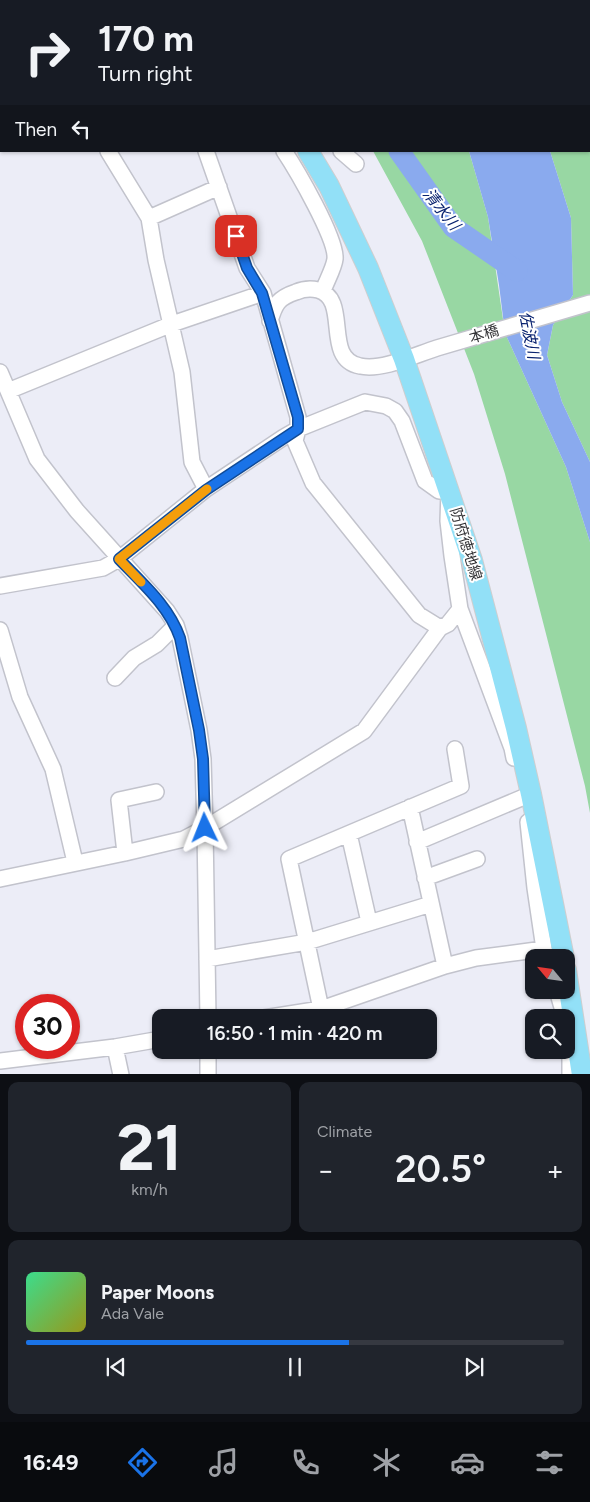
<!DOCTYPE html>
<meta charset="utf-8">
<style>
:root{--surface:#171b24;--page:#20242c;--text:#f1f3f6;--muted:#9ea1a6;--line:#363941;--accent:#1a73e8}
body{margin:0;font-family:Figtree,"Noto Sans JP",sans-serif;background:var(--page);color:var(--text);height:100vh;display:flex;flex-direction:column;font-size:19px;white-space:nowrap}
*{box-sizing:border-box;margin:0}
p{font-size:16px;color:var(--muted)}
.icon{flex:none;width:28px;height:28px;fill:none;stroke:currentColor;stroke-width:2;stroke-linecap:round;stroke-linejoin:round}
.map{position:relative;height:1074px;overflow:hidden}
.panel{display:flex;flex-direction:column;gap:8px;padding:8px;background:#0d0f14;flex:1}
.panel>*{flex:none}
.guide{position:absolute;left:0px;top:0px;width:590px;height:152px;box-shadow:0 1px 4px #0004;background:#171b24;color:var(--text);overflow:hidden}
.needle{width:32px;rotate:299deg}
.tools{position:absolute;left:525px;top:949px;display:grid;gap:10px}
.tools a{display:grid;place-items:center;width:50px;height:50px;border-radius:10px;background:var(--surface);box-shadow:0 1px 4px #0004;font-size:25px}
.speed{position:absolute;left:15px;top:994px;display:flex;gap:10px;font-size:25px;font-weight:700;text-align:center}
.speed>*{display:grid;place-content:center;width:65px;height:65px;border-radius:50%;background:var(--surface);box-shadow:0 1px 4px #0004;line-height:1}
.speed .limit{border:8px solid #d22;background:#fff;color:#111}
.pin{position:absolute;display:grid;place-items:center;width:42px;height:42px;color:#fff;margin:-21px;border-radius:10px;box-shadow:0 2px 8px #0006}
.me{position:absolute;width:55px;margin:-28px;rotate:358deg;stroke-linejoin:round;filter:drop-shadow(0 0 4px #0008)}
.turn{display:flex;align-items:center;gap:18px;height:105px;padding:0 15px;font-size:22px}
.turn .icon{width:65px;height:65px;stroke-width:2.5}
.turn b{display:block;font-size:35px;line-height:42px}
.then{display:flex;align-items:center;height:48px;padding:0 15px;background:#0003;gap:10px;font-size:19px}
.big{font-size:38px;font-weight:600;line-height:1.1}
.panel .tile{flex:1;display:flex;flex-direction:column;justify-content:center;gap:8px;min-width:0;padding:0 18px;border-radius:10px;background:var(--page)}
.panel .dial{align-items:center;gap:0}
.dial b{font-size:65px;line-height:1}
.song{display:flex;align-items:center;gap:15px}
.cover{width:60px;height:60px;border-radius:8px;background:linear-gradient(135deg,hsl(150 70% 55%),hsl(60 70% 35%))}
.played{height:5px;border-radius:2px;background:linear-gradient(90deg,var(--accent) 60%,var(--line) 60%)}
.keys{display:flex;justify-content:space-around;direction:ltr}
.heat{display:flex;justify-content:space-between;align-items:center;font-size:28px;direction:ltr}
.panel .tiles{flex:1;display:grid;gap:8px;grid-template-columns:1fr 1fr}
.tile:last-child{grid-column:span 2}
.trip{position:absolute;left:152px;top:1009px;width:285px;height:50px;border-radius:10px;background:var(--surface);box-shadow:0 1px 4px #0004;font-weight:600;line-height:50px;text-align:center}
.dock{display:flex;height:80px;justify-content:space-around;align-items:center;background:#090b0e;color:var(--muted)}
.dock .icon{width:35px;height:35px}
.dock .selected{color:var(--accent)}
.dock b{font-size:22px;color:var(--text)}
.map>svg:first-child{display:block}
.green{fill:#98d7a3}
.water{fill:#8aaaee}
.lines{fill:none;stroke-linecap:round;stroke-linejoin:round}
.river{stroke:#8aaaee;stroke-width:21}
.minor-casing{stroke:#c2c3cc;stroke-width:18}
.major-casing{stroke:#cececf;stroke-width:22}
.minor{stroke:#fff;stroke-width:15}
.major{stroke:#92e0f7;stroke-width:20}
.route-casing{stroke:#114b97;stroke-width:12}
.route{stroke:#1a73e8;stroke-width:9}
.slow{stroke:#f59e0b;stroke-width:9}
.labels{text-anchor:middle;stroke-width:4;stroke-linejoin:round;paint-order:stroke}
.street-label{font-size:15px;fill:#343437;stroke:#fff}
.water-label{font-size:16px;font-style:italic;fill:#09226f;stroke:#fff}
</style>
<div class="map">
<svg width="590" height="1075" viewBox="0 0 590 1075">
<rect width="100%" height="100%" fill="#ecedf7"/>
<path class="green" d="M589,127l1,4v331l-28,-60 -15,-47 6,-30 20,-30 -2,-77 -21,-67h39z
M373,151h96l19,66 17,116 61,134 24,75v271l-5,-27 -80,-312 -31,-100 -52,-133z"/>
<path class="water" d="M469,151h81l21,67 2,77 -20,30 -6,30 15,47 28,60v80l-24,-75 -61,-134 -6,-48 -11,-68z"/>
<g class="lines">
<path class="river" d="M285,0l1,1
M399,151l54,76 64,44"/>
<g class="minor-casing">
<path id="minor" d="M37,0l1,1
M256,0v1
M0,91h1
M108,151l41,67 7,42 26,112 10,90 14,27
M206,151l41,117 16,25 35,124v12l-3,12 18,42 106,132 21,13
M284,151c12,18 53,88 51,108 -1,9 -9,23 -12,32
M341,151l15,13
M149,218l70,-31
M270,321c5,-17 8,-23 26,-29 7,-3 14,-4 22,-2 33,9 4,69 42,76 22,5 55,-11 77,-18 51,-15 102,-30 153,-45
M0,372l37,87 40,52 90,100 9,14 4,13 19,92 4,29 2,69 3,190
M8,391l164,-67 91,-31
M0,586l103,-18 16,-9 87,-70 78,-52 14,-8 67,-27 21,4 9,5 7,10 23,60 14,10h10l-1,30 4,35 8,53 52,139 2,10
M0,630l20,67 33,72 22,93
M115,678l19,-20 23,-14 19,-19
M410,807l35,159
M528,822l7,66 9,61 3,9
M349,834l20,88
M417,842l114,-48
M125,853l-6,-53 37,-8
M425,878l52,-19
M0,879l125,-26 59,-14 21,-11 159,-97 76,-103 8,-4 12,-15
M207,959l100,-17 124,-38
M557,990l8,28
M321,1009l-32,-150 172,-73 -6,-37
M264,1018l57,-9 124,-43 31,-8 68,-9
M115,1047l6,28
M208,1050v25
M0,1061l115,-14 46,-8
M570,1075v-34"/>
</g>
<g class="major-casing">
<path id="major" d="M180,0l1,1
M308,151l21,35 39,82 36,91 68,201 44,168 15,66 33,164
M566,970l16,105"/>
</g>
<use href="#minor" class="minor"/>
<use href="#major" class="major"/>
</g>
<g class="lines">
<g class="route-casing">
<path id="route" d="M205,828l-2,-69 -4,-29 -19,-92c-11,-32 -38,-55 -61,-79l87,-69 92,-61v-12l-36,-124 -15,-25 -11,-32"/>
</g>
<use href="#route" class="route"/>
<path class="slow" d="M141,582l-22,-23 88,-70"/>
</g>
<g class="labels">
<g class="street-label">
<text transform="translate(484 334) rotate(-17)" y="5">本橋</text>
<text transform="translate(466 544) rotate(73)" y="5">防府徳地線</text>
</g>
<g class="water-label">
<text transform="translate(442 209) rotate(51)" y="6">清水川</text>
<text transform="translate(530 335) rotate(79)" y="6">佐波川</text>
</g>
</g>
</svg>
<div class="tools">
<a><svg class="needle" viewBox="-14 -14 28 28"><path d="M0-13l5 13h-10z" fill="#e53935"/><path d="M0 13l5-13h-10z" fill="#9ea1a6"/></svg></a>
<a><svg class="icon" aria-label="search" viewBox="0 0 24 24"><circle cx="10" cy="10" r="6"/><path d="M15 15l6 6"/></svg></a>
</div>
<div class="speed"><div class="limit">30</div></div>
<div class="pin" style="left:236px;top:236px;background:#d93025"><svg class="icon" aria-label="arrive" viewBox="0 0 24 24"><path d="M6 21V4h12l-3 4 3 4H6"/></svg></div>
<svg class="me" style="left:205px;top:828px" viewBox="-20 -20 40 40"><path d="M0-17L14 15 0 8-14 15z" fill="#1a73e8" stroke="#fff" stroke-width="4"/></svg>
<div class="trip">16:50 · 1 min · 420 m</div>
<div class="guide">
<div class="turn"><svg class="icon" aria-label="right" viewBox="0 0 24 24"><path d="M7 20v-9h11M14 6l5 5-5 5"/></svg><div><b>170 m</b>Turn right</div></div>
<div class="then">Then<svg class="icon" aria-label="left" viewBox="0 0 24 24"><path d="M17 20v-9H6M10 6l-5 5 5 5"/></svg></div>
</div>
</div>
<section class="panel">
<div class="tiles">
<div class="tile dial"><b>21</b><p>km/h</p></div>
<div class="tile"><p>Climate</p>
<div class="heat"><a>−</a><b class="big">20.5°</b><a>+</a></div>
</div>
<div class="tile">
<div class="song"><i class="cover"></i><div><b>Paper Moons</b><p>Ada Vale</p></div></div>
<div class="played"></div>
<div class="keys"><svg class="icon" aria-label="previous" viewBox="0 0 24 24"><path d="M18 5L8 12l10 7zM5 5v14"/></svg><svg class="icon" aria-label="pause" viewBox="0 0 24 24"><path d="M8 5v14M16 5v14"/></svg><svg class="icon" aria-label="next" viewBox="0 0 24 24"><path d="M6 5l10 7-10 7zM19 5v14"/></svg></div>
</div>
</div>
</section>
<nav class="dock">
<b>16:49</b>
<svg class="icon selected" aria-label="directions" viewBox="0 0 24 24"><path d="M12 3l9 9-9 9-9-9zM9 14v-3h6M13 9l2 2-2 2"/></svg>
<svg class="icon" aria-label="music" viewBox="0 0 24 24"><path d="M9 18V5l10-2v13"/><circle cx="6" cy="18" r="3"/><circle cx="16" cy="16" r="3"/></svg>
<svg class="icon" aria-label="phone" viewBox="0 0 24 24"><path d="M5 4h4l2 5-3 2q2 4 5 5l2-3 5 2v4C11 20 4 13 5 4z"/></svg>
<svg class="icon" aria-label="climate" viewBox="0 0 24 24"><path d="M12 3v18M4 7l16 10M4 17L20 7"/></svg>
<svg class="icon" aria-label="car" viewBox="0 0 24 24"><path d="M5 17H2v-5l4-1 3-4h7l3 4 3 1v5h-3M9 17h6M6 11h13"/><circle cx="7" cy="17" r="2"/><circle cx="17" cy="17" r="2"/></svg>
<svg class="icon" aria-label="filters" viewBox="0 0 24 24"><path d="M4 7h16M4 17h16"/><circle cx="9" cy="7" r="2"/><circle cx="15" cy="17" r="2"/></svg>
</nav>
